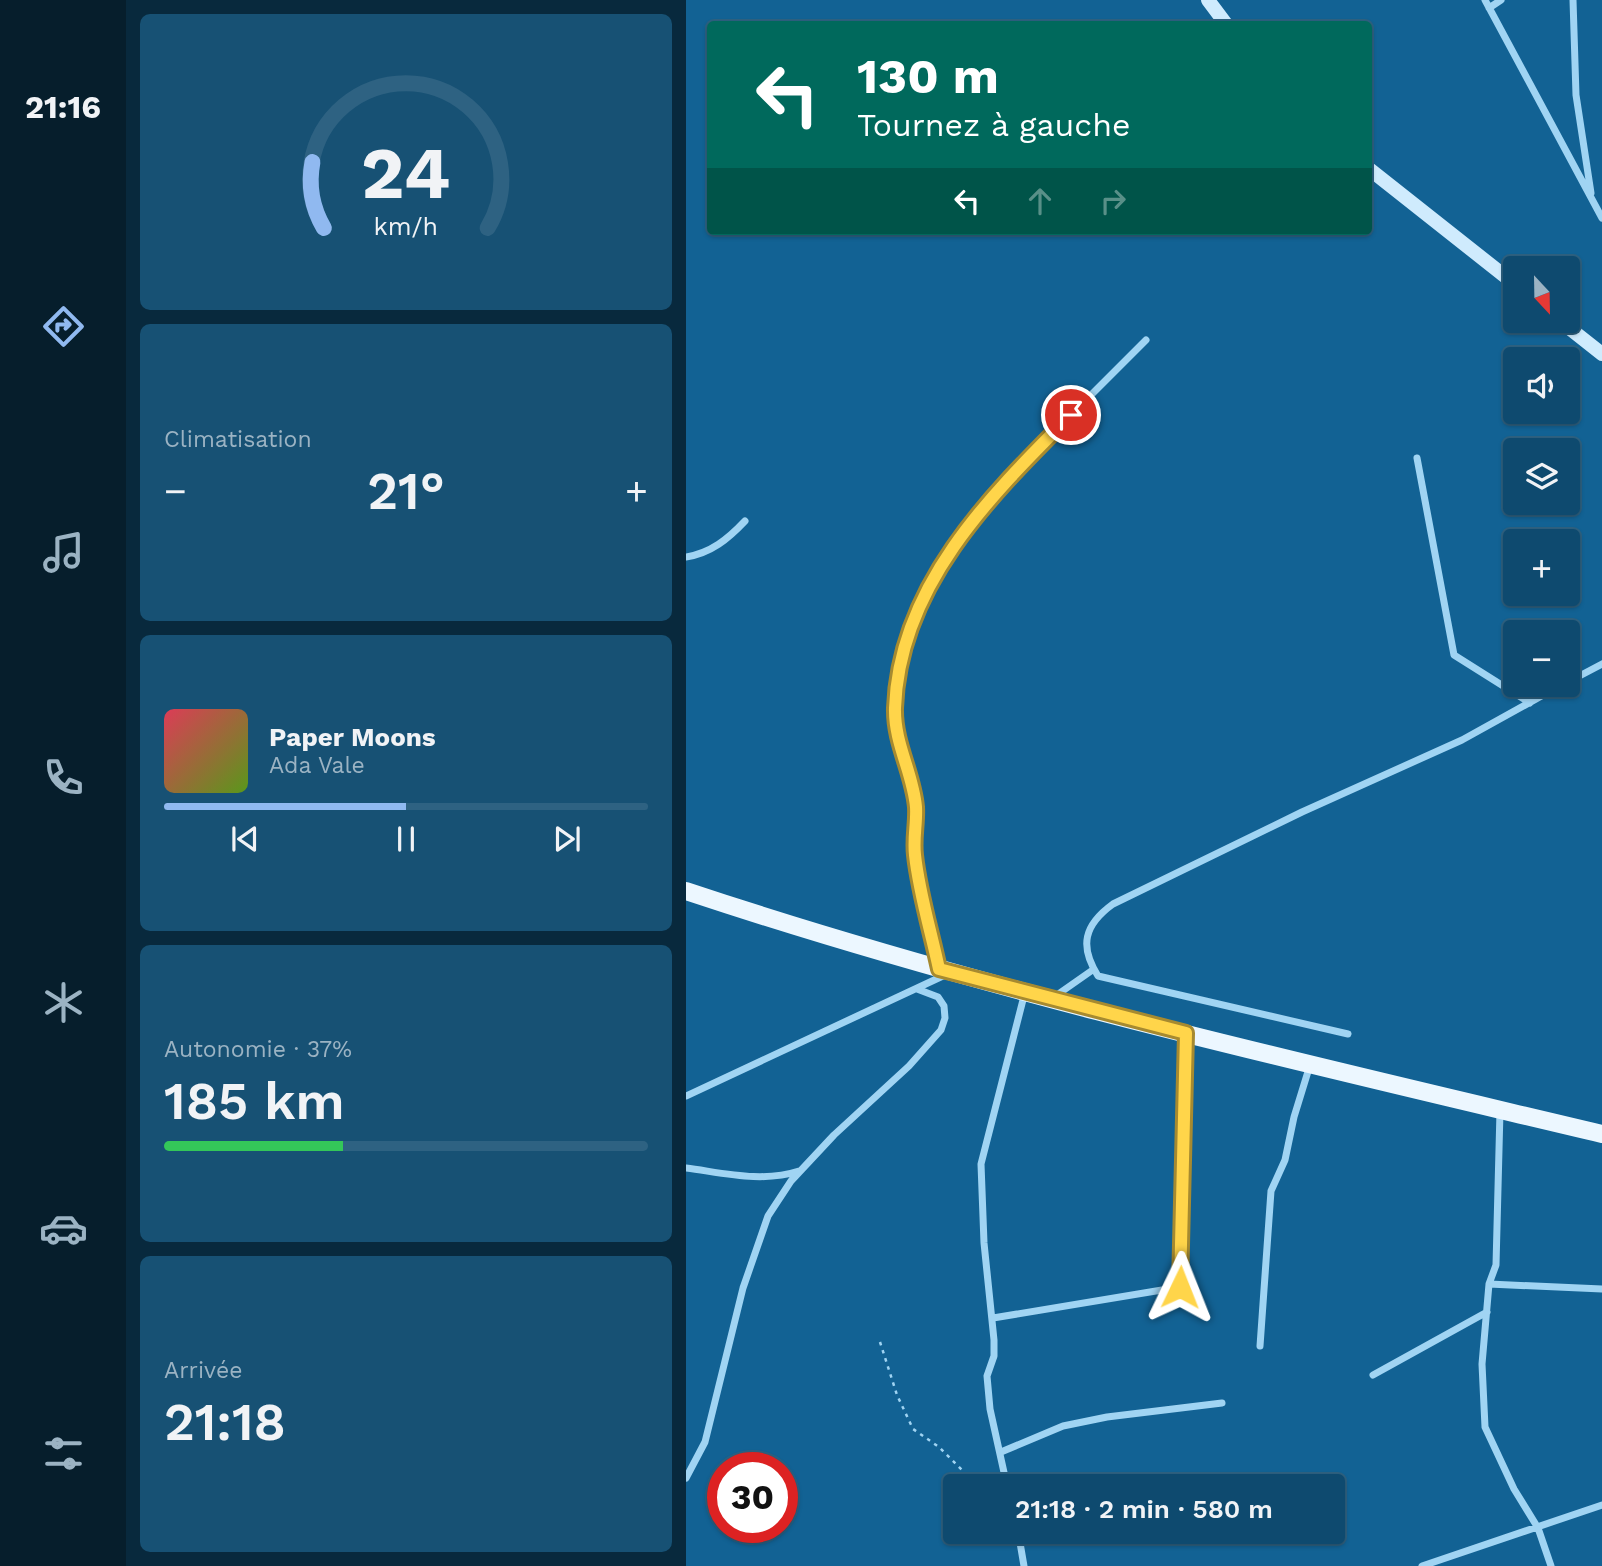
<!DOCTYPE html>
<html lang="fr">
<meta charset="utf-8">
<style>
:root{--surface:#0e4a6f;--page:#175174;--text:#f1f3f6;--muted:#9bb3c3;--line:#2e6282;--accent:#90b9f0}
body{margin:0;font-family:"Work Sans",sans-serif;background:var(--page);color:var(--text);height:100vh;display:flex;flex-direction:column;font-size:26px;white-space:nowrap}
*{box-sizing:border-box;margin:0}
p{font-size:23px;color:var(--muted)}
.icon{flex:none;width:38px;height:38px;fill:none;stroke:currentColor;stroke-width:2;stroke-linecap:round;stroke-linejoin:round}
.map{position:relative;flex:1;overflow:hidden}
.drawer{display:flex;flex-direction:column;gap:14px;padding:14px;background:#08293d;width:560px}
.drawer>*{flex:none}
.guide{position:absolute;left:21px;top:21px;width:665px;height:214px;border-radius:7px;box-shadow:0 2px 5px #0004,0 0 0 2px var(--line);background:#00695c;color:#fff;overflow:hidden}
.needle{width:46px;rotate:158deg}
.fabs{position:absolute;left:817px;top:256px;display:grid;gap:14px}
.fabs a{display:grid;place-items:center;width:77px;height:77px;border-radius:7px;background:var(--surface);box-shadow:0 2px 5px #0004,0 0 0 2px var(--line);font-size:35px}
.speed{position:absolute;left:21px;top:1452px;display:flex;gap:14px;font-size:35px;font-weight:700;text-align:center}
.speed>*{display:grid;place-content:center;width:91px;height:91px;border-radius:50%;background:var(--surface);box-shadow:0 2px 5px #0004,0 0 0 2px var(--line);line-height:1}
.speed .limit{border:10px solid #d22;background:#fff;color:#111}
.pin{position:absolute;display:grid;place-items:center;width:60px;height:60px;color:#fff;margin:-30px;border:4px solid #fff;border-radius:50%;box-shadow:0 2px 7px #0007}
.me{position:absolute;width:77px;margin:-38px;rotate:2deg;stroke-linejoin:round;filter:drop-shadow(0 0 5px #0008)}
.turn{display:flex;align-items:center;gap:24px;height:147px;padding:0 35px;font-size:32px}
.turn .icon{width:91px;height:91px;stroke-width:2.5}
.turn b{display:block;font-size:49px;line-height:60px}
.lanes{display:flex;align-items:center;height:66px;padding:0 35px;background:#0003;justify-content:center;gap:35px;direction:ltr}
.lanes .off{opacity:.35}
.big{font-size:52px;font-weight:600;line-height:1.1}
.drawer .card{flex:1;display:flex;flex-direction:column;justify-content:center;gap:10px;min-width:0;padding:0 24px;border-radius:10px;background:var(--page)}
.drawer .dial{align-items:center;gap:0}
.dial svg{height:182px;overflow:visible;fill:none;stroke:var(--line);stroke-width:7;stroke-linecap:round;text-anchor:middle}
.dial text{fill:var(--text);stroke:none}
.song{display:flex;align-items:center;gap:21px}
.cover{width:84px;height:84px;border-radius:10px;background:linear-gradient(135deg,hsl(350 70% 55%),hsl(90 70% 35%))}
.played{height:7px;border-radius:4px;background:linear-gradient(90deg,var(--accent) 50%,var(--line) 50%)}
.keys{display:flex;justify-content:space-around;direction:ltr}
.heat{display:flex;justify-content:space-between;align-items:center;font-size:38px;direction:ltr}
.charge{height:10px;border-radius:5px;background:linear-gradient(90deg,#34c759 37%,var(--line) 0)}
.trip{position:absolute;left:257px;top:1474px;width:402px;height:70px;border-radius:7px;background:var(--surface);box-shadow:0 2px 5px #0004,0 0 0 2px var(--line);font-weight:600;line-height:70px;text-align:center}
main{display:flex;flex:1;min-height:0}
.menu{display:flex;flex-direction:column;width:126px;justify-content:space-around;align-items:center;background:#061e2c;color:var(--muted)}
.menu .icon{width:49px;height:49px}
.menu .active{color:var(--accent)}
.menu b{font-size:32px;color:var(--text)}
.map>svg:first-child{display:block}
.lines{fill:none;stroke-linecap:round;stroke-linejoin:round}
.path{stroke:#a0d4f3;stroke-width:2.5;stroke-dasharray:3.5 5;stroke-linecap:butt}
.minor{stroke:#a0d4f3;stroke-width:7}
.secondary{stroke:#cfebfd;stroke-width:14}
.primary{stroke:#ecf7ff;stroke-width:18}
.route-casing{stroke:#a68a30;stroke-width:18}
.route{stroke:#ffd54a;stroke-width:12}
</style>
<main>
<nav class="menu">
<b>21:16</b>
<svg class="icon active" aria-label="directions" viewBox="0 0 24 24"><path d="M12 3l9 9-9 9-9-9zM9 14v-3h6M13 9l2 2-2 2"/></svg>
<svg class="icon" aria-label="music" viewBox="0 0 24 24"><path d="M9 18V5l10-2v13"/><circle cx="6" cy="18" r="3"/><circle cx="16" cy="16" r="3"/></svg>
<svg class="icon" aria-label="phone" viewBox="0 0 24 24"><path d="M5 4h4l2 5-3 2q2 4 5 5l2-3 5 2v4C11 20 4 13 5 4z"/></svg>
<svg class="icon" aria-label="climate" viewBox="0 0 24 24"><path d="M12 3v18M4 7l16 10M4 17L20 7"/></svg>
<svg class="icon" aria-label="car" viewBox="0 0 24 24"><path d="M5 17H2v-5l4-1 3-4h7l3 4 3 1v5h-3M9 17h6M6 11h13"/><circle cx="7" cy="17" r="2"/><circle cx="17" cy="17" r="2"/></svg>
<svg class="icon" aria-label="filters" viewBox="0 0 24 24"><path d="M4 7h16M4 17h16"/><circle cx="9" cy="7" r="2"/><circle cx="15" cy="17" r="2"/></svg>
</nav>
<section class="drawer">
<div class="card dial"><svg viewBox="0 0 100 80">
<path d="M14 69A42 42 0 1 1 86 69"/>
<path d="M14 69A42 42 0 0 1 9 40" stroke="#90b9f0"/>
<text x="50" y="56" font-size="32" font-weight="700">24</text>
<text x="50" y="72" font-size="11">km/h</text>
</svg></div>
<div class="card"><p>Climatisation</p>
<div class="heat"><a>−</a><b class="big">21°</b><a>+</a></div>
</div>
<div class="card">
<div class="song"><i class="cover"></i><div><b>Paper Moons</b><p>Ada Vale</p></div></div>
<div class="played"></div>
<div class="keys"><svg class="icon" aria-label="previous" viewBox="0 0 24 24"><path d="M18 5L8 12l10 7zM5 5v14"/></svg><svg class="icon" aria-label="pause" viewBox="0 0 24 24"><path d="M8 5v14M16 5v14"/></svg><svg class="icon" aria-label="next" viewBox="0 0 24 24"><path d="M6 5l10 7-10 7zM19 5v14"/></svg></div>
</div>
<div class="card"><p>Autonomie · 37%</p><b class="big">185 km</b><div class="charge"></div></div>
<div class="card"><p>Arrivée</p><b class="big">21:18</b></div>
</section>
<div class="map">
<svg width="916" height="1566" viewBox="0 0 916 1566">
<rect width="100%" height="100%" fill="#126294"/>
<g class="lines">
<path class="path" d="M194,1342l17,53 16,34 26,18 39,39"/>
<path class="minor" d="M799,0l117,218
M887,0l3,95 15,98
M803,8l12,-8
M731,458l37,197 76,48
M0,557c25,-4 42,-18 59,-36
M882,682l34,-18
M252,966l-23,-112 1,-47 -19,-75 -2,-24 6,-49 9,-33 22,-47 64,-89 150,-150
M368,997l40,-28
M662,1034l-250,-58c-19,-30 -14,-51 15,-72l189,-92 160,-72 101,-56
M0,1096l259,-121
M814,1111l-4,154 -7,19 -7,80 3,63 29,62 24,39 13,38
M0,1168c38,5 76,15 113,3
M803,1284l113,5
M307,1318l187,-31 6,-251
M574,1346l11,-155 14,-31 9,-43 16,-52
M687,1375l114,-63
M315,1452l62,-26 44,-9 115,-14
M0,1478l19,-36 38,-154 25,-72 23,-35 43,-46 75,-69 32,-36 4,-12 -1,-12 -6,-9 -21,-8
M321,1486l-17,-77 -3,-33 7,-20v-16l-10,-97 -3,-79 44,-172
M332,1531l6,35
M736,1566l180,-61"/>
<path class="secondary" d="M522,0l18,24
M682,168l148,117
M873,320l43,34"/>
<path class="primary" d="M0,891c300,100 609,170 916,243"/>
</g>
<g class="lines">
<g class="route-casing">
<path id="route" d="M385,415c-81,81 -172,171 -176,293 -1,35 18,65 21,99 1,16 -3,31 -1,48 4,38 16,76 24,114l247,64 -6,254"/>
</g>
<use href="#route" class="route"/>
</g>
</svg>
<div class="fabs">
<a><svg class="needle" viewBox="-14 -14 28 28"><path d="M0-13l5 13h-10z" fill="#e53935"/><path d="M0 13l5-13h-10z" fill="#9bb3c3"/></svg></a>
<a><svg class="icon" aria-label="sound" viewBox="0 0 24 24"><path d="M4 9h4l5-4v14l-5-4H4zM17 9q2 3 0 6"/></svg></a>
<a><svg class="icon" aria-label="layers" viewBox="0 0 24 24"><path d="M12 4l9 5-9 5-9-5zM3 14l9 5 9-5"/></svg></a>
<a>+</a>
<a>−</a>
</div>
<div class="speed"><div class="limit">30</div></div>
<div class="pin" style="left:385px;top:415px;background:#d93025"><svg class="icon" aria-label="arrive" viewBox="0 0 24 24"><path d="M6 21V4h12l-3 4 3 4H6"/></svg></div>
<svg class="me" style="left:494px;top:1287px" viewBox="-20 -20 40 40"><path d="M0-17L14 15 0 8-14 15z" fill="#ffd54a" stroke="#fff" stroke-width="4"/></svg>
<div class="trip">21:18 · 2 min · 580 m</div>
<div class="guide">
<div class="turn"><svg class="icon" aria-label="left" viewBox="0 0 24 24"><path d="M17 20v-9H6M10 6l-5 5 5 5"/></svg><div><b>130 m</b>Tournez à gauche</div></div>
<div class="lanes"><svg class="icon" aria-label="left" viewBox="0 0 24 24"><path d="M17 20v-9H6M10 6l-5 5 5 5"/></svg><svg class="icon off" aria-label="ahead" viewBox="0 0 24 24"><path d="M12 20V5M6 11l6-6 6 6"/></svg><svg class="icon off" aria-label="right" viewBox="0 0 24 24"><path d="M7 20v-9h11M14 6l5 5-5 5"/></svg></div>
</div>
</div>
</main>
